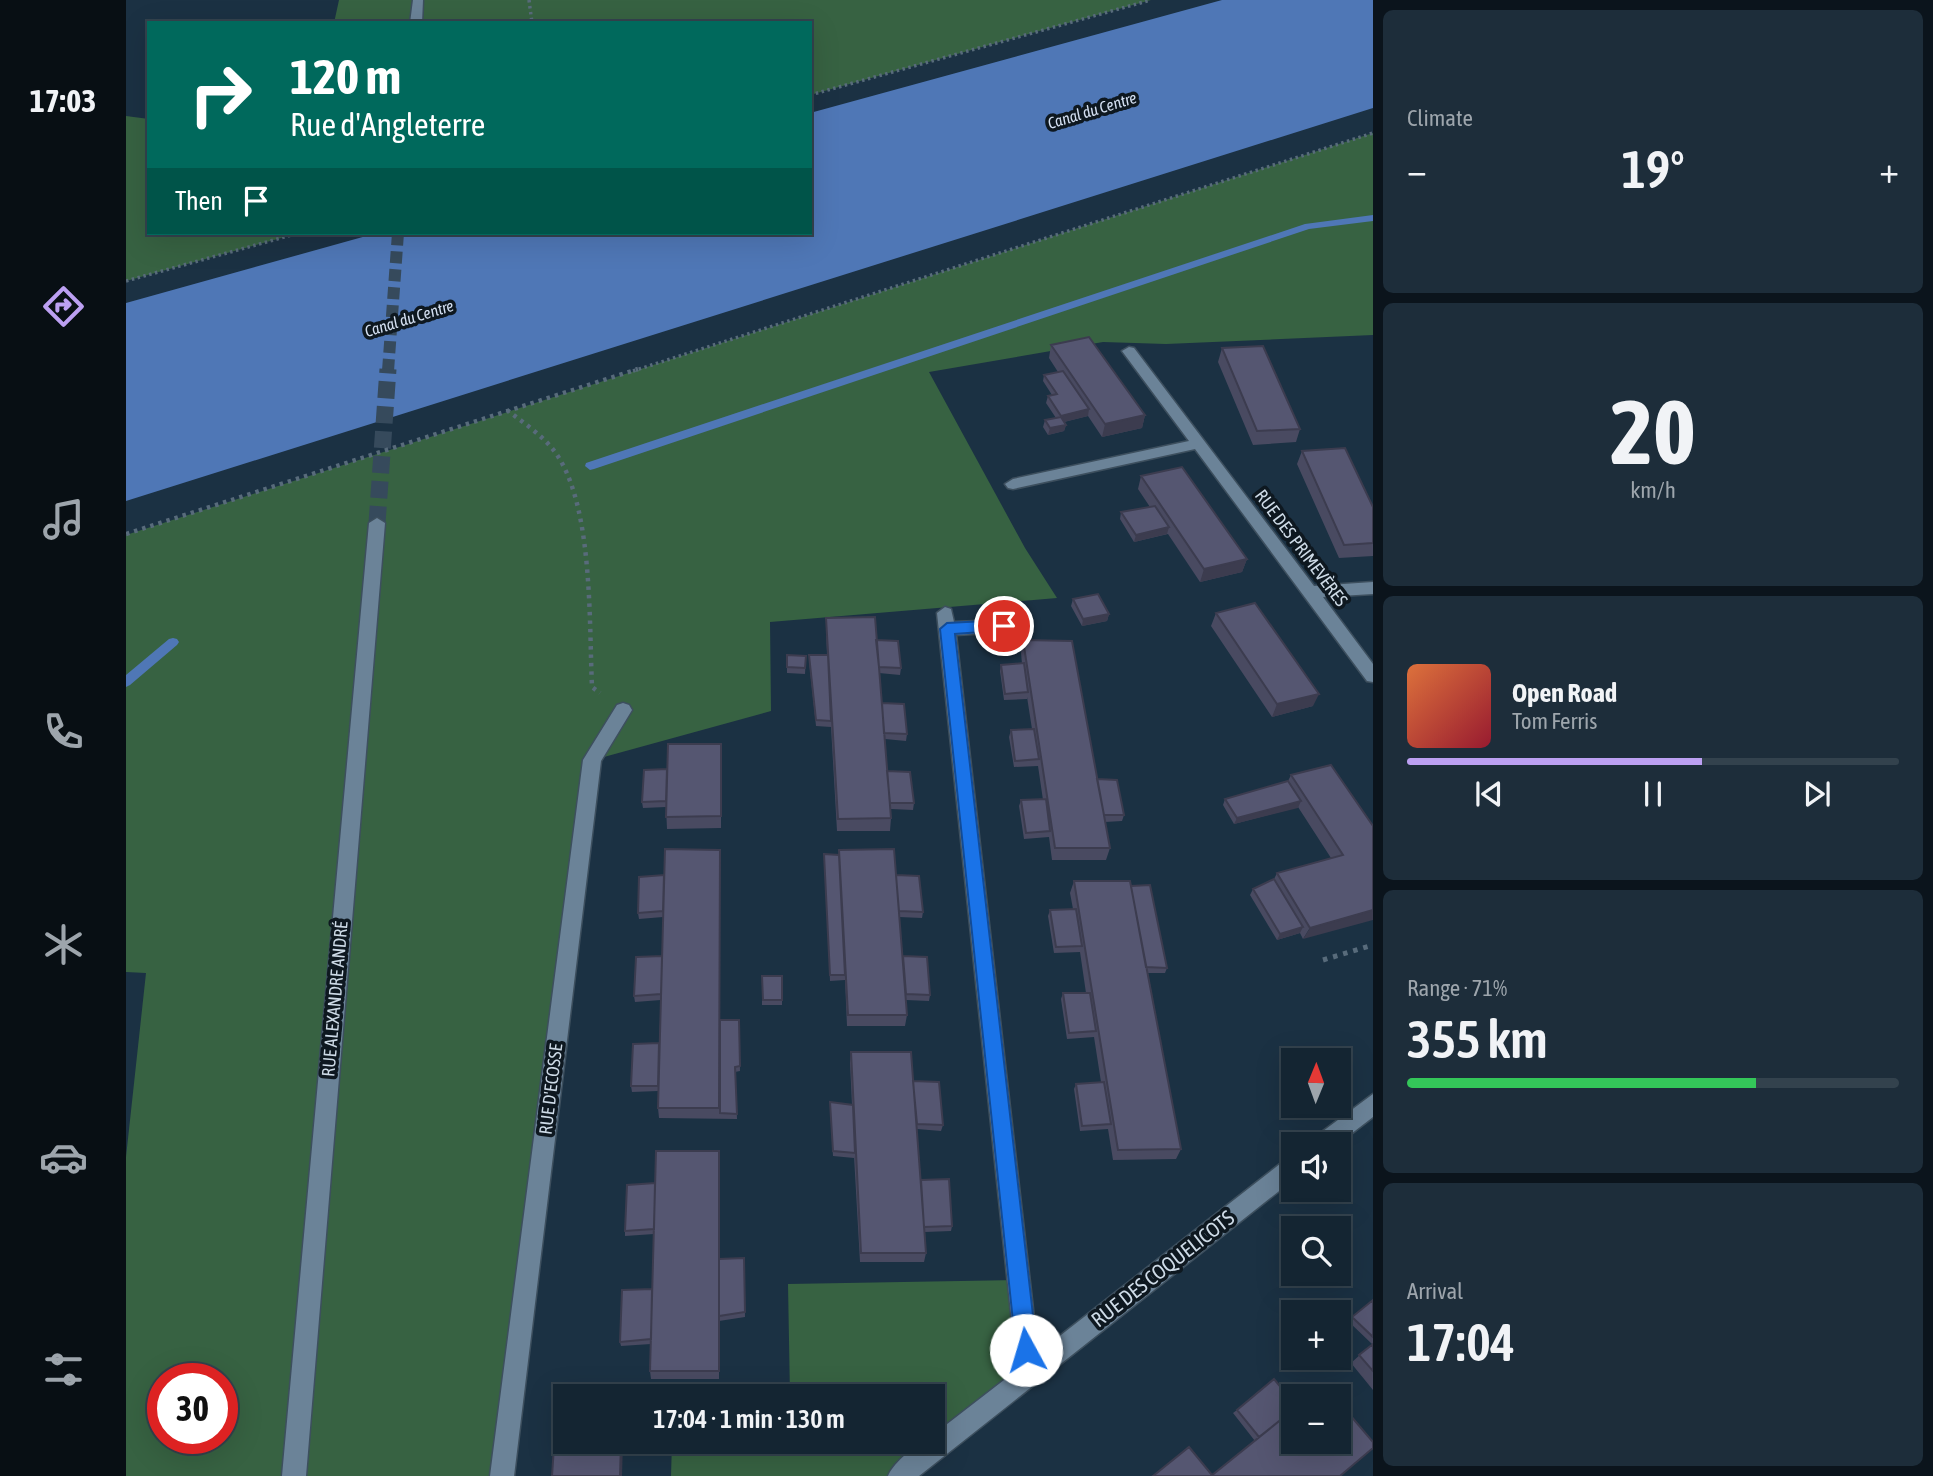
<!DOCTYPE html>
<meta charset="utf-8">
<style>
:root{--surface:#142532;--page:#1d2d3a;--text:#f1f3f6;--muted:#9da5ac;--line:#33424d;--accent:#bca0f2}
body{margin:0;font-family:"Asap Condensed",sans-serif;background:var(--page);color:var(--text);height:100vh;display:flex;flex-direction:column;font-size:26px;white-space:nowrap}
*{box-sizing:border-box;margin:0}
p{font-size:23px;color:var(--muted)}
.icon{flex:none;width:38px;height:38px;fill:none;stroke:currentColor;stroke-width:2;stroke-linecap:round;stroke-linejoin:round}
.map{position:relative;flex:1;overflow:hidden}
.side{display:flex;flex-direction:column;gap:10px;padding:10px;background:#0b141c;width:560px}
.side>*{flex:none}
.banner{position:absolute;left:21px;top:21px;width:665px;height:214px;border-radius:0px;box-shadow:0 7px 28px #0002,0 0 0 2px var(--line);background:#00695c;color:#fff;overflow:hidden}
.needle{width:46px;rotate:1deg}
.tools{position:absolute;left:1155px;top:1048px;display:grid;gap:14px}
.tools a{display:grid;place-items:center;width:70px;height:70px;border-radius:0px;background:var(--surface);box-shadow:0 7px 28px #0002,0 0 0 2px var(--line);font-size:35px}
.speed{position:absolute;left:21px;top:1363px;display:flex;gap:14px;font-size:35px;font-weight:700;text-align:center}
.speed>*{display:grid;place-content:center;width:91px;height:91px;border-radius:50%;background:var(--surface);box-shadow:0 7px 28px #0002,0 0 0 2px var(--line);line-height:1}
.speed .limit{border:10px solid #d22;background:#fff;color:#111}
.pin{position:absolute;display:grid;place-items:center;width:60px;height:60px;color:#fff;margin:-30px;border:4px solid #fff;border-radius:50%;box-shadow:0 2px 7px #0007}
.me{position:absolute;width:77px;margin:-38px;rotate:354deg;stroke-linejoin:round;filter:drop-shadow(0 0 5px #0008)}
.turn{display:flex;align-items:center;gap:24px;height:147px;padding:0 28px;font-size:32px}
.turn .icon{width:91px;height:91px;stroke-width:2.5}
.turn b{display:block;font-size:49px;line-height:60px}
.then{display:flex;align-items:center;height:66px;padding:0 28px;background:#0003;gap:14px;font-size:26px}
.big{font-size:52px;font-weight:600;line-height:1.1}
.side .tile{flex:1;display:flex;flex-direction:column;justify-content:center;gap:10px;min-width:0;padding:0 24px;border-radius:10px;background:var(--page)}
.side .dial{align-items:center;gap:0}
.dial b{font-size:91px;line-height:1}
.song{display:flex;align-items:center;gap:21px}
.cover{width:84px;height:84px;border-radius:10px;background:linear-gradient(135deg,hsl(20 70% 55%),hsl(350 70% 35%))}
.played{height:7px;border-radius:4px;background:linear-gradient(90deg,var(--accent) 60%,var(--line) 60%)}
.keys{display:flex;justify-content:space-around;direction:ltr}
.heat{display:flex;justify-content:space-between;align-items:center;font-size:38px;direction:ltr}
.charge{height:10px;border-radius:5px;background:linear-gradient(90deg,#34c759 71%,var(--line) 0)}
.trip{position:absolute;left:427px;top:1384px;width:392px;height:70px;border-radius:0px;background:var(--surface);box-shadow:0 7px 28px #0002,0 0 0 2px var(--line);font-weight:600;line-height:70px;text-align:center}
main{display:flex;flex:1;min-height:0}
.tab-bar{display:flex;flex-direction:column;width:126px;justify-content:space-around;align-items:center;background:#080f14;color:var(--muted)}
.tab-bar .icon{width:49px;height:49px}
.tab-bar .on{color:var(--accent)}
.tab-bar b{font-size:32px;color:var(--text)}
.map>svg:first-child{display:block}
.green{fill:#376242;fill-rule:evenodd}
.water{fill:#4f77b6}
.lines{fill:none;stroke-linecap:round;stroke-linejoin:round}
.stream{fill:#4f77b6;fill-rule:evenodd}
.minor-tunnel-far1{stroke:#364a5c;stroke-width:12;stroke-dasharray:12 6;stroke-linecap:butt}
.minor-tunnel{stroke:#364a5c;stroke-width:17;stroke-dasharray:17 8;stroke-linecap:butt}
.minor-casing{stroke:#3d4f5e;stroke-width:3}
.path-far2{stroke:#586b7b;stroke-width:3.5;stroke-dasharray:2.5 3.5;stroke-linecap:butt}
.path-far1{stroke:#586b7b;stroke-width:4.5;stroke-dasharray:3.5 5;stroke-linecap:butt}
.path{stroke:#586b7b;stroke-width:5;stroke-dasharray:4.5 6;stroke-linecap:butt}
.minor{fill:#6b8398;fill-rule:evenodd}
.wall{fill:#494a61}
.shaded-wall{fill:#3c3c4f}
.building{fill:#555671;stroke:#3c3c4f;stroke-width:2}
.route{fill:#1a73e8;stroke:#114b97;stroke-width:2}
.labels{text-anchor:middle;stroke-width:7;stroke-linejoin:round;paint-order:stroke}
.far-water-label{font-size:16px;font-style:italic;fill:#d4e0f2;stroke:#0e1820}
.street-label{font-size:18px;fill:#cedbe7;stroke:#0e1820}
.near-street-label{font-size:21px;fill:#cedbe7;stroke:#0e1820}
</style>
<main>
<nav class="tab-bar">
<b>17:03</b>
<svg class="icon on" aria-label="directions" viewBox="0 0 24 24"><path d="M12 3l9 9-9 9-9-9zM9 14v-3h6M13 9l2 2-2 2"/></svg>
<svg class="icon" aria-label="music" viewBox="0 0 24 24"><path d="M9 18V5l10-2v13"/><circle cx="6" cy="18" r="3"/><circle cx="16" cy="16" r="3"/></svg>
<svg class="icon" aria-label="phone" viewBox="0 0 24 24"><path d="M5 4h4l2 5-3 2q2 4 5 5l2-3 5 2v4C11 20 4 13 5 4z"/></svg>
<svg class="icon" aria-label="climate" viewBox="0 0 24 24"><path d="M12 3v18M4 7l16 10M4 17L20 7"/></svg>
<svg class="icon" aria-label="car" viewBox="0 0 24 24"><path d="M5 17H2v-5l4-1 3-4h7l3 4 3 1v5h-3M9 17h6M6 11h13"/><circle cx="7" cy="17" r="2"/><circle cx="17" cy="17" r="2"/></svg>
<svg class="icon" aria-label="filters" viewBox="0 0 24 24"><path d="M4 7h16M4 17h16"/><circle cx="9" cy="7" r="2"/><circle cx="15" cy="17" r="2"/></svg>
</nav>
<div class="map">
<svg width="1247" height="1476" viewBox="0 0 1247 1476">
<rect width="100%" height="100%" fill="#1b3143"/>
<path class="green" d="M213,0h812l-341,95v-72h-476z
M0,116l23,3v114h150l-173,48z
M1247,133v202l-207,9 -63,-2 -174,30 96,176 32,50 -287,24 1,89 -178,49 -91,716h-376v-319l20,-184 -20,-1v-437zM37,1379h59v59h-59z
M892,1280l11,94 -129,102h-229l1,-34h261v-46h-143l-2,-112z"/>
<path class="water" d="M1096,0h151v108l-1247,393v-198l251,-70h433v-120z"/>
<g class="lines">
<path class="stream" d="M1247,215v6l-64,8 -715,240 -4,1 -5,-4 1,-3 719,-239z
M47,638l4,1 2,3 -2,3 -47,40 -4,2v-12l43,-36z"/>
<path class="minor-tunnel-far1" d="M262,371l10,-138"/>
<path class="minor-tunnel" d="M251,523l11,-154"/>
<g class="minor-casing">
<path id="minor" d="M287,0h10l-1,23h-12z
M1003,347l5,1 180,238 59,-4v12l-50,3 50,67v18l-6,-1 -172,-232 -182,40 -5,-1 -3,-4 8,-5 176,-38 -67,-90z
M251,518l8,5 -79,953h-24l87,-953z
M819,607l6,2 3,13 50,-2 8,6 -8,6 -48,3 82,718 247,-193 8,-3v23l-374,296h-31c6,-14 29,-34 45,-34v-7l84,-65 -80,-757z
M497,703l6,2 3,5 -31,51 -87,715h-24l93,-716 34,-55z
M1247,1094v23l-35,27h-26l3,-7z"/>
</g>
<path class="path-far2" d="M403,0l3,23
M684,95l341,-95
M0,281l173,-48
M507,371l740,-238"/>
<path class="path-far1" d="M381,410c18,14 40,28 52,48 34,55 30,165 33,229l8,6
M0,534l512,-165"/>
<path class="path" d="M1197,960l50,-15"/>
<use href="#minor" class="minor"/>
</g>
<path class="wall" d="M925,345l94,70 -3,13 -40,9 -14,-21 -24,6 2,3 -2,6 -16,4 -5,-8 2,-7 11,-2 -10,-15 2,-7 4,-1 -9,-14 1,-6 14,-3 -9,-14z
M1096,348l78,81 -4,13 -43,3 -35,-83z
M1176,451l71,56v49l-34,2 -42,-94z
M1015,476l106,83 -5,13 -42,10 -32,-48 -34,8 -14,-23 1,-7 29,-5 -12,-18z
M947,599l36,15 -2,7 -25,5 -11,-20z
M1090,613l97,93 -41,11 -61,-91z
M700,618l50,22 25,28 -1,7 -21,-2 3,30 25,31 -1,7 -21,-2 2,32 27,32 -1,7 -22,-1v9l-1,13h-53l-6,-104 -15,-1 -7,-65v-6h18l-1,-24z
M897,640l74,139 27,36 -2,6 -17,1 5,26 -4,12h-54l-3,-23 -25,2 -5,-33 2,-6h22l-5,-34 -24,1 -5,-30 2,-7 21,-1 -5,-32v2l-23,1 -4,-29 1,-6 21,-1 -1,-11z
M661,655l19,1 -1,18 -18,-1z
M595,744v84l-54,1 -1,-22 -23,1 -1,-6 25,-33z
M1165,775l82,51 -70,113 -3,-6 -23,7 -27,-45 3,-6 21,-10 3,-6 54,-15 -33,-51 -64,17 -11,-19 2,-6 63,-18z
M713,850l57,25 27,37 -1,6 -23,-1 4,39 27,39 -1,6 -23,-1 1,15 -2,11h-58l-2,-46 -15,1 -6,-127 15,1z
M538,875l56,145h19l1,51 -5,1 2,47 -78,-1 -1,-10v-17l-26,1 -1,-6 28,-43 2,-43 -26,2 -1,-6 28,-40 1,-39 -24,2 -1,-6z
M948,881l57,5 36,82 -2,5h-17l33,176 -5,10 -63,1 -5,-31 -28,2 -6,-42 2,-5 25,-2 -7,-45 -27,2 -6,-40 2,-6h23l-6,-41 -26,1 -6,-37 2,-6 23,-1 -3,-16z
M636,976h20v29h-20z
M725,1052l62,29 30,44 -2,6 -24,-2 4,51 31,46 -1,5 -26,1 1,21 -2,9h-64l-6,-106v2l-21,-2 -3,-48v-6l22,3 -2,-42z
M501,1185l92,74 25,-1 1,59 -26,4v58h-68l-1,-8 1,-27 -30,2 -1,-4 32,-53 2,-55 -29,2v-5z
M1247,1300v90l-22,-27 21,-19 -24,-23z
M1111,1410l103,66 -85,-35 -22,-28z"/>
<path class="shaded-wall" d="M963,409l-1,7 -28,7 1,-7z
M1019,415l-3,13 -40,9 3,-13z
M940,425l-2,6 -16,4 2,-7z
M1043,527l-2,7 -33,8 2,-7z
M1121,559l-5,13 -42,10 4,-13z
M983,614l-2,7 -25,5 1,-7z
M1193,694l-6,12 -41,11 5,-13z
M1175,801l-3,7 -64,16 3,-6z
M1247,910v10l-70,19 7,-11z
M1177,927l-3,6 -23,7 3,-6z
M495,1442h2l-1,34h-2z"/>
<path class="building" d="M963,337l56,78 -40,9 -54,-79z
M1137,346l37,83 -43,2 -35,-83z
M937,371l26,38 -28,7 -13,-20 9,-2 -13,-19z
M935,417l5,8 -16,3 -5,-8z
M1219,448l28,59v36l-29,2 -42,-94z
M1056,467l65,92 -43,10 -63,-93z
M1029,506l14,21 -33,8 -15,-23z
M972,594l11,20 -26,5 -10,-20z
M1129,603l64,91 -42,10 -61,-91z
M749,617l16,201 -53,1 -12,-201z
M750,640l22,1 3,27 -22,-1z
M897,640l49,1 38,207h-55z
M661,655l19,1 -1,12 -18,-1z
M683,655h19l3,66 -15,-1z
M898,663l4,29 -23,2 -4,-29z
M756,703l22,1 3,30 -23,-1z
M908,729l5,30 -24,2 -4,-31z
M542,744h53v72l-55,1z
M1205,765l42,61v84l-63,18 -33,-55 66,-18 -52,-80z
M541,769l-1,32 -24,1 2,-32z
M761,771l23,1 4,31h-24z
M971,779l20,1 7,35h-20z
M1162,781l13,20 -64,17 -12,-19z
M920,799l4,32 -24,2 -5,-33z
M539,849l55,1 -1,258h-61z
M768,849l13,166h-59l-9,-165z
M698,854l15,1 6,120h-15z
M538,875l-1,36 -25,2 1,-36z
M770,875l23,1 4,36 -24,-1z
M1148,879l29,48 -23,7 -27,-45z
M948,881h56l51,268 -63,1z
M1024,885l17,83 -21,-1 -15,-81z
M950,909l6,37 -26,1 -6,-37z
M536,956l-1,38 -27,2 2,-39z
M777,956l24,1 3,38 -24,-1z
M636,976h20v24h-19z
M937,993h27l6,38 -27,2z
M594,1020h19l1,46 -5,1 2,47 -17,-1z
M533,1043l-1,43h-27l2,-42z
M725,1052h60l15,201h-65z
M787,1081l26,1 4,43 -26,-1z
M978,1082l7,42 -29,2 -6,-42z
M704,1102l23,3 2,48 -22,-2z
M530,1151h63v220h-69z
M823,1179l3,47 -28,1 -3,-47z
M529,1183l-1,46 -29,2 2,-46z
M618,1258l1,54 -26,4v-57z
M526,1289l-1,50 -31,3 2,-52z
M1247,1300v37l-21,-20z
M1247,1344v27l-14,-16z
M1148,1379l19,23v8l-34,27 -22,-27z
M1198,1385l10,11h-24z
M1213,1402l34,40v6l-33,28h-129l82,-66v32h46z
M430,1416h9v26h56l-1,34h-68z
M1063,1447l23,28 -2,1h-57z"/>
<path class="route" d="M878,620l7,6 -2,4 -54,4 82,716 -3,8 -8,3 -7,-3 -3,-8 -76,-721 7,-6z"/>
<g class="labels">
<g class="far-water-label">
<text transform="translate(966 110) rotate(-17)" y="6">Canal du Centre</text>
<text transform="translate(283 318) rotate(-17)" y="6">Canal du Centre</text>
</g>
<g class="street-label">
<text transform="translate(1175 548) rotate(53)" y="6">RUE DES PRIMEVÈRES</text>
<text transform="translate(209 999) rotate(-85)" y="6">RUE ALEXANDRE ANDRÉ</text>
<text transform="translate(425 1089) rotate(-83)" y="6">RUE D'ECOSSE</text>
</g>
<g class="near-street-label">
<text transform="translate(1037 1269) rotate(-38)" y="7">RUE DES COQUELICOTS</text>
</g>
</g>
</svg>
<div class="tools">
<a><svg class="needle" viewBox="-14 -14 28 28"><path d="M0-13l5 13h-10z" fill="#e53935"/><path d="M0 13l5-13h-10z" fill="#9da5ac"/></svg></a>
<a><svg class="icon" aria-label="sound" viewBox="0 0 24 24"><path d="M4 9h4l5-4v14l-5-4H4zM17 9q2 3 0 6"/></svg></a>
<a><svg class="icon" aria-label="search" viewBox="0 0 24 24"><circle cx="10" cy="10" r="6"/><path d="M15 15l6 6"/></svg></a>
<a>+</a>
<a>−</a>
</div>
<div class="speed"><div class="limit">30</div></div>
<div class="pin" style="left:878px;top:626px;background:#d93025"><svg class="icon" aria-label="arrive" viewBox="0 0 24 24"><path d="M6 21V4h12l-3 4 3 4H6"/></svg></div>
<svg class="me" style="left:900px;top:1350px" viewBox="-20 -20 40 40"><circle r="19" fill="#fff"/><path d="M0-13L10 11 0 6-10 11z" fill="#1a73e8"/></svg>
<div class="trip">17:04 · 1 min · 130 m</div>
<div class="banner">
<div class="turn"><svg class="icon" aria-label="right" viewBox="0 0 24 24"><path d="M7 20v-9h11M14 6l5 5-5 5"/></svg><div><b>120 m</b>Rue d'Angleterre</div></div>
<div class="then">Then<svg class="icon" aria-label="arrive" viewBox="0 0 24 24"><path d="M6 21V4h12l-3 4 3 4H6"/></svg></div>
</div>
</div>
<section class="side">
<div class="tile"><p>Climate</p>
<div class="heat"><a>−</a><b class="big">19°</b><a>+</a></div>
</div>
<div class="tile dial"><b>20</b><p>km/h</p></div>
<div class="tile">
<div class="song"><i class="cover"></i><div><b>Open Road</b><p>Tom Ferris</p></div></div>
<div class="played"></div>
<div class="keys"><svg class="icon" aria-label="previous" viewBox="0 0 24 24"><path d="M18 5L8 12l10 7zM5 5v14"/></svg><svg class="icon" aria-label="pause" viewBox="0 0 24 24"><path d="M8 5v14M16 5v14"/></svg><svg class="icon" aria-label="next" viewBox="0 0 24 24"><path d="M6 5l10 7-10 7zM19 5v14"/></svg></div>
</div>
<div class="tile"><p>Range · 71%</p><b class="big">355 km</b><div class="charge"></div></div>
<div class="tile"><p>Arrival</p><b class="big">17:04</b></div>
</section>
</main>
